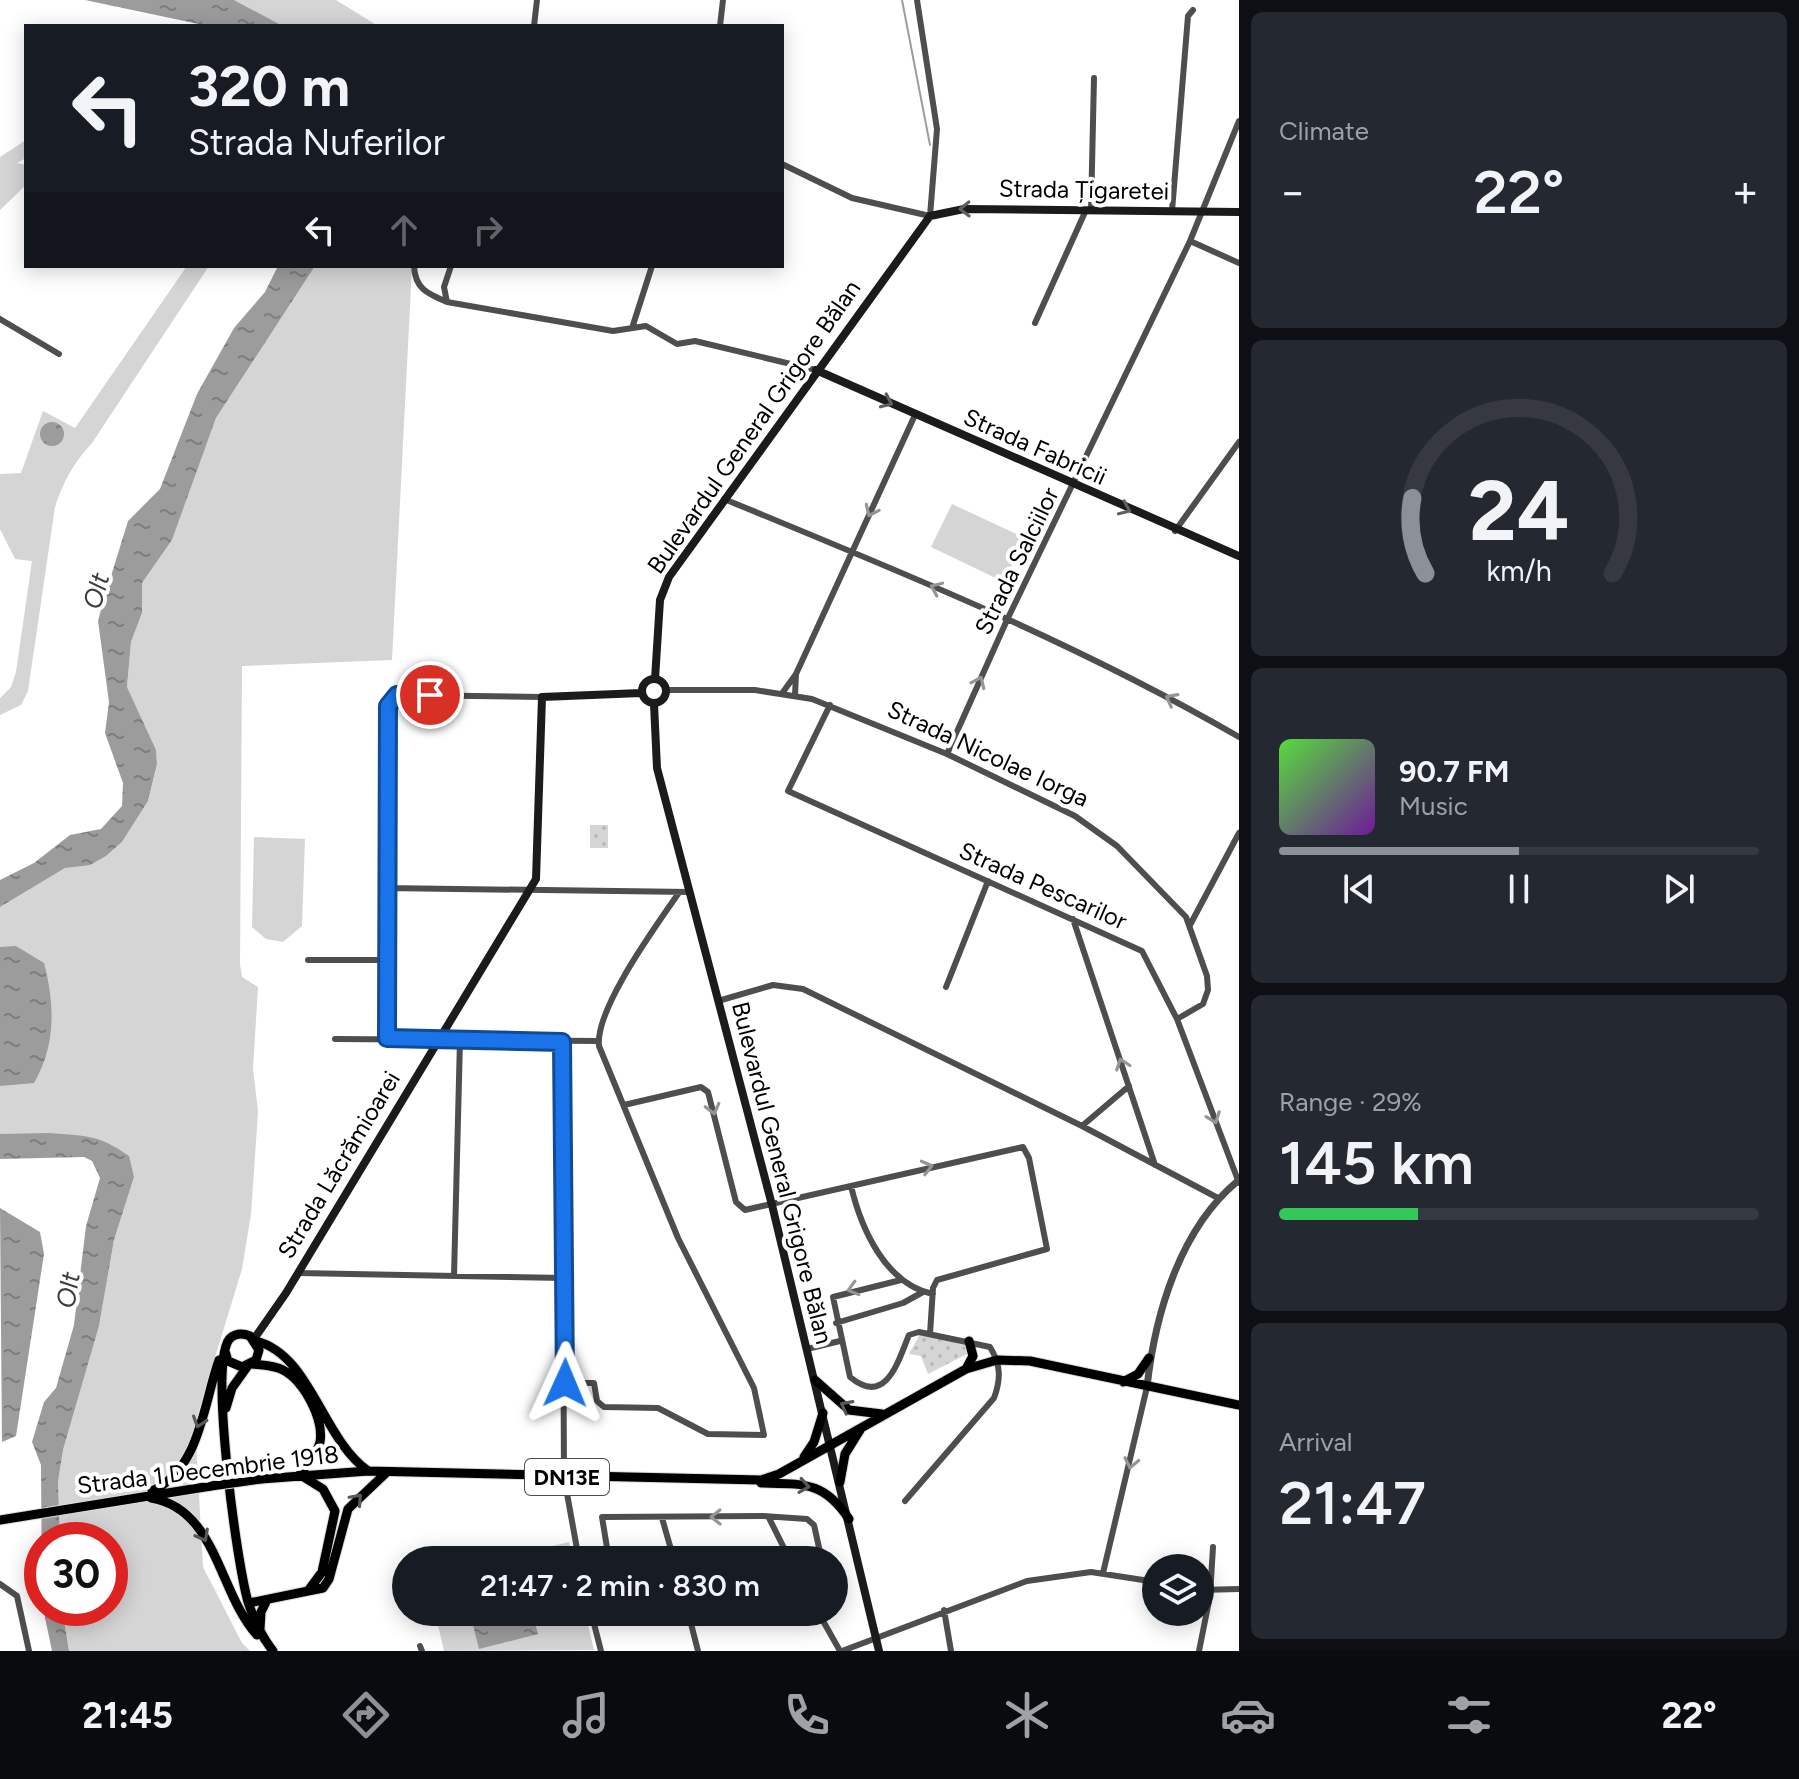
<!DOCTYPE html>
<meta charset="utf-8">
<style>
:root{--surface:#171b24;--page:#242831;--text:#f1f3f6;--muted:#9ea1a6;--line:#363941;--accent:#8c9099}
body{margin:0;font-family:Figtree,sans-serif;background:var(--page);color:var(--text);height:100vh;display:flex;flex-direction:column;font-size:30px;white-space:nowrap}
*{box-sizing:border-box;margin:0}
p{font-size:26px;color:var(--muted)}
.icon{flex:none;width:44px;height:44px;fill:none;stroke:currentColor;stroke-width:2;stroke-linecap:round;stroke-linejoin:round}
.map{position:relative;flex:1;overflow:hidden}
.side{display:flex;flex-direction:column;gap:12px;padding:12px;background:#0d0f14;width:560px}
.side>*{flex:none}
.guide{position:absolute;left:24px;top:24px;width:760px;height:244px;border-radius:0px;box-shadow:0 4px 20px #0003;background:#171b24;color:var(--text);overflow:hidden}
.controls{position:absolute;left:1142px;top:1554px;display:grid;gap:16px}
.controls a{display:grid;place-items:center;width:72px;height:72px;border-radius:50%;background:var(--surface);box-shadow:0 4px 20px #0003;font-size:40px}
.speed{position:absolute;left:24px;top:1522px;display:flex;gap:16px;font-size:40px;font-weight:700;text-align:center}
.speed>*{display:grid;place-content:center;width:104px;height:104px;border-radius:50%;background:var(--surface);box-shadow:0 4px 20px #0003;line-height:1}
.speed .limit{border:12px solid #d22;background:#fff;color:#111}
.pin{position:absolute;display:grid;place-items:center;width:68px;height:68px;color:#fff;margin:-34px;border:4px solid #fff;border-radius:50%;box-shadow:0 2px 8px #0007}
.me{position:absolute;width:88px;margin:-44px;rotate:1deg;stroke-linejoin:round;filter:drop-shadow(0 0 6px #0008)}
.turn{display:flex;align-items:center;gap:28px;height:168px;padding:0 32px;font-size:36px}
.turn .icon{width:104px;height:104px;stroke-width:2.5}
.turn b{display:block;font-size:56px;line-height:68px}
.lanes{display:flex;align-items:center;height:76px;padding:0 32px;background:#0003;justify-content:center;gap:40px;direction:ltr}
.lanes .off{opacity:.35}
.big{font-size:60px;font-weight:600;line-height:1.1}
.side .tile{flex:1;display:flex;flex-direction:column;justify-content:center;gap:12px;min-width:0;padding:0 28px;border-radius:12px;background:var(--page)}
.side .dial{align-items:center;gap:0}
.dial svg{height:208px;overflow:visible;fill:none;stroke:var(--line);stroke-width:7;stroke-linecap:round;text-anchor:middle}
.dial text{fill:var(--text);stroke:none}
.song{display:flex;align-items:center;gap:24px}
.cover{width:96px;height:96px;border-radius:12px;background:linear-gradient(135deg,hsl(110 70% 55%),hsl(280 70% 35%))}
.played{height:8px;border-radius:4px;background:linear-gradient(90deg,var(--accent) 50%,var(--line) 50%)}
.keys{display:flex;justify-content:space-around;direction:ltr}
.heat{display:flex;justify-content:space-between;align-items:center;font-size:44px;direction:ltr}
.charge{height:12px;border-radius:6px;background:linear-gradient(90deg,#34c759 29%,var(--line) 0)}
.trip{position:absolute;left:392px;top:1546px;width:456px;height:80px;border-radius:40px;background:var(--surface);box-shadow:0 4px 20px #0003;font-weight:600;line-height:80px;text-align:center}
.dock{display:flex;height:128px;justify-content:space-around;align-items:center;background:#090b0e;color:var(--muted)}
.dock .icon{width:56px;height:56px}
.dock .active{color:var(--accent)}
.dock b{font-size:36px;color:var(--text)}
main{display:flex;flex:1;min-height:0}
.map>svg:first-child{display:block}
.grass{fill:#d5d5d5}
.park{fill:url(#park-dots)}
.water{fill:url(#water-ripples)}
.lines{fill:none;stroke-linecap:round;stroke-linejoin:round}
.stream{stroke:#9c9c9c;stroke-width:2}
.primary-casing{stroke:#dbdbdb;stroke-width:11}
.minor{stroke:#4e4e4e;stroke-width:6}
.tertiary{stroke:#4e4e4e;stroke-width:7}
.secondary{stroke:#1b1b1b;stroke-width:8}
.primary{stroke:#000;stroke-width:9}
.primary-bridge-casing{stroke:#dbdbdb;stroke-width:11;stroke-linecap:butt}
.primary-bridge{stroke:#000;stroke-width:9}
.oneway{stroke:#5f5f5f}
.oneway2{stroke:#959595}
.oneway3{stroke:#595959}
.route-casing{stroke:#114b97;stroke-width:20}
.route{stroke:#1a73e8;stroke-width:14}
.labels{text-anchor:middle;stroke-width:8;stroke-linejoin:round;paint-order:stroke}
.shield{fill:#fff;stroke:#4c4c4c;stroke-width:2}
.shield-label{font-size:22px;font-weight:bold;fill:#000}
.street-label{font-size:24px;fill:#000;stroke:#fff}
.water-label{font-size:26px;font-style:italic;fill:#3d3d3d;stroke:#fff}
</style>
<main>
<div class="map">
<svg width="1239" height="1651" viewBox="0 0 1239 1651">
<defs>
<pattern id="park-dots" width="8" height="8" patternUnits="userSpaceOnUse" patternTransform="scale(2)"><rect width="8" height="8" fill="#d5d5d5"/><path d="M2 2h.1M6 6h.1" fill="none" stroke="#b5b5b5" stroke-width="1.8" stroke-linecap="round"/></pattern>
<pattern id="water-ripples" width="26" height="14" patternUnits="userSpaceOnUse" patternTransform="scale(2)"><rect width="26" height="14" fill="#9c9c9c"/><path d="M2 4q2-2 4 0t4 0M15 11q2-2 4 0t4 0" fill="none" stroke="#7d7d7d"/></pattern>
</defs>
<rect width="100%" height="100%" fill="#fff"/>
<path class="grass" d="M234,0h102l42,26h-95z
M26,140v18l-9,5 9,2v20l-26,25v-53z
M187,266h22l-117,177c-18,19 -29,39 -37,64l-27,184 -7,14 -21,10v-17l11,-11 5,-15 16,-111 -17,-2 -15,-30v-55l21,-1 22,-62 32,17z
M315,266h97l-20,394 -150,6 -2,298 2,13 16,10 -5,81 5,44 -7,102 -9,55 -47,154 8,144 39,76 8,8h-181l-7,-43h48v-68h-50l-2,-58 5,-32 36,-124 15,-86 20,-63 -64,-42 -70,-1v-227l65,-39 41,-12 16,-14 26,-41 9,-37 -1,-13 -29,-64 4,-45 11,-29v-30l30,-43 44,-122z
M952,504l73,34 -21,44 -73,-35z
M254,837l51,2 -3,87 -19,16 -17,-3 -14,-12z
M569,1542l4,18h-79z
M435,1612h150l9,38 -150,1z"/>
<path class="park" d="M590,825h18v23h-18z
M920,1334l48,12 -1,8 -39,20 -7,-18 -12,-2z"/>
<path class="water" d="M85,0h149l49,26h-75z
M278,266h37l-99,152 -44,122 -30,43v30l-11,29 -4,45 29,63 1,14 -9,37 -26,41 -16,14 -16,9 -25,3 -65,39v-27l34,-17 36,-28 31,-6 21,-23 1,-23 -18,-50 4,-31 -11,-81 5,-19 25,-81 32,-32 37,-95 37,-66 31,-36z
M40 434a12 12 0 1 1 24 0a12 12 0 1 1-24 0Z
M16,946l28,17c11,42 12,82 -10,120l-34,3v-139z
M49,1133c36,3 49,1 80,23l5,21 -20,63 -15,86 -36,124 -5,32 2,58h-18v63l-1,-138 -9,-23 12,-40 12,-14 18,-63 12,-99 14,-48 -8,-17 -8,-4 -84,2v-25z
M0,1208l40,24 4,22 -28,182 -14,6z
M43,1608h19l7,43h-17z
M532,1612l6,22 -59,15 -6,-24z"/>
<g class="lines">
<path class="stream" d="M902,0l28,145"/>
<g class="primary-casing">
<path id="primary" d="M256,1341c55,14 65,96 112,130
M225,1351l3,10 14,6 14,-7 3,-10 -9,-14c-10,-4 -21,-2 -24,10 -13,39 10,212 22,256 6,18 13,34 25,49
M252,1364c11,1 22,1 31,6 21,11 41,49 37,72 -3,12 -13,23 -21,33
M966,1369l7,-13 -4,-15
M815,1380l34,30 33,4
M1123,1382l15,-8 11,-16
M226,1408l6,-20 15,-21
M804,1457l10,-15 9,-29
M302,1476l21,13 12,22 -13,61 -14,19
M261,1479l107,-8 393,9 18,-6 187,-105 31,-9 33,1 209,44
M840,1482l5,-28 15,-24
M761,1483c42,1 63,-2 88,36
M152,1491c48,-22 51,-86 67,-131
M151,1498c66,11 67,94 106,137
M0,1520l211,-34
M249,1603l74,-15 6,-9 19,-70 39,-37
M260,1629l1,-17 6,-12"/>
</g>
<path class="minor" d="M534,26l3,-26
M720,26l3,-26
M782,164l70,34 78,18 7,-87 -20,-129
M1091,210l3,-132
M1172,211l16,-195 5,-6
M1190,241l49,22
M414,266c1,23 14,28 33,36l166,29 33,-5 31,18 18,-3 121,29
M447,302l-3,-15 7,-21
M0,319l59,35
M1035,323l51,-113
M633,325l19,-59
M724,499c175,72 351,143 515,238
M1175,531l64,-89
M666,690h89l57,9 135,55 128,62 42,30 69,71 21,59 1,14 -5,14 -26,15
M783,692l13,-18 119,-259
M795,695l1,-21
M830,705l-42,86 354,160 35,68 62,164
M947,754l60,-134 183,-379 49,-120
M385,888l304,4
M1073,919l82,246
M1190,925l49,-92
M308,960h77
M946,987l42,-106
M718,1001l55,-16 30,4 279,137 136,72
M387,1038l-2,-144 5,-194 12,-5 140,2
M335,1039l263,2
M562,1042l2,435 15,83
M624,1105l77,-18 7,5 28,110 9,8 278,-63 6,11 18,91 -110,31 -4,8 -3,46
M1082,1126l47,-40
M851,1186c10,42 34,98 82,108
M298,1273l267,5
M454,1276l6,-236
M901,1280l-68,17 17,80c37,31 49,-19 59,-42l10,-3 71,15c11,18 11,32 4,51l-89,103
M836,1323l67,-20 20,-11
M807,1349l33,-8
M565,1383h29l3,18 7,6 54,1 50,26 56,1 -10,-47 -76,-150 -79,-192c-4,-37 57,-120 79,-152
M662,1518l12,42
M769,1518l21,42
M609,1560l-7,-43 161,-1 44,3 7,6 6,27
M1103,1573l44,-186
M0,1584l17,12 12,55
M1200,1590l39,-1
M944,1610l7,41
M591,1612l10,39
M688,1612l10,39
M818,1612l22,39
M420,1646l2,5
M842,1651l185,-70 64,-9 65,10
M1199,1651l11,-55 3,-49"/>
<path class="tertiary" d="M1147,1387c8,-73 33,-159 92,-207"/>
<path class="secondary" d="M816,370l423,186
M642 691a12 12 0 1 1 24 0a12 12 0 1 1-24 0Z
M655,679l5,-79 9,-23 261,-361 34,-7 275,3
M654,704l3,64 115,437 107,446
M254,1339l32,-46 250,-414 6,-182 99,-4"/>
<use href="#primary" class="primary"/>
<g class="primary-bridge-casing">
<path id="primary-bridge" d="M211,1486l50,-7"/>
</g>
<use href="#primary-bridge" class="primary-bridge"/>
</g>
<defs><path id="oneway-chevron" d="M-2-3.5L2.5 0L-2 3.5" fill="none" stroke-width="1.6" stroke-linecap="round" stroke-linejoin="round" transform="scale(2)"/></defs>
<g class="oneway">
<use href="#oneway-chevron" transform="translate(965 209) rotate(179)"/>
<use href="#oneway-chevron" transform="translate(887 402) rotate(24)"/>
<use href="#oneway-chevron" transform="translate(1125 509) rotate(24)"/>
</g>
<g class="oneway2">
<use href="#oneway-chevron" transform="translate(871 511) rotate(115)"/>
<use href="#oneway-chevron" transform="translate(936 588) rotate(-156)"/>
<use href="#oneway-chevron" transform="translate(979 682) rotate(-66)"/>
<use href="#oneway-chevron" transform="translate(1171 699) rotate(-152)"/>
<use href="#oneway-chevron" transform="translate(1122 1064) rotate(-109)"/>
<use href="#oneway-chevron" transform="translate(713 1109) rotate(76)"/>
<use href="#oneway-chevron" transform="translate(1214 1118) rotate(70)"/>
<use href="#oneway-chevron" transform="translate(927 1167) rotate(-14)"/>
<use href="#oneway-chevron" transform="translate(853 1289) rotate(164)"/>
<use href="#oneway-chevron" transform="translate(1131 1463) rotate(102)"/>
<use href="#oneway-chevron" transform="translate(716 1517) rotate(179)"/>
</g>
<g class="oneway3">
<use href="#oneway-chevron" transform="translate(846 1406) rotate(-152)"/>
<use href="#oneway-chevron" transform="translate(199 1422) rotate(108)"/>
<use href="#oneway-chevron" transform="translate(804 1486) rotate(9)"/>
<use href="#oneway-chevron" transform="translate(357 1499) rotate(-48)"/>
<use href="#oneway-chevron" transform="translate(203 1536) rotate(62)"/>
</g>
<g class="lines">
<g class="route-casing">
<path id="route" d="M430,695h-33l-9,11 -1,332 175,4 3,341"/>
</g>
<use href="#route" class="route"/>
</g>
<g class="labels">
<rect class="shield" x="525" y="1459" width="84" height="36" rx="6"/>
<g class="shield-label">
<text x="567" y="1485">DN13E</text>
</g>
<g class="street-label">
<text transform="translate(1084 190) rotate(1)" y="8">Strada Țigaretei</text>
<text transform="translate(754 427) rotate(-55)" y="8">Bulevardul General Grigore Bălan</text>
<text transform="translate(1035 447) rotate(24)" y="8">Strada Fabricii</text>
<text transform="translate(1017 561) rotate(-64)" y="8">Strada Salciilor</text>
<text transform="translate(988 754) rotate(25)" y="8">Strada Nicolae Iorga</text>
<text transform="translate(1043 886) rotate(24)" y="8">Strada Pescarilor</text>
<text transform="translate(339 1165) rotate(-59)" y="8">Strada Lăcrămioarei</text>
<text transform="translate(782 1173) rotate(76)" y="8">Bulevardul General Grigore Bălan</text>
<text transform="translate(208 1470) rotate(-7)" y="8">Strada 1 Decembrie 1918</text>
</g>
<g class="water-label">
<text transform="translate(96 591) rotate(-74)" y="9">Olt</text>
<text transform="translate(68 1290) rotate(-81)" y="9">Olt</text>
</g>
</g>
</svg>
<div class="controls">
<a><svg class="icon" aria-label="layers" viewBox="0 0 24 24"><path d="M12 4l9 5-9 5-9-5zM3 14l9 5 9-5"/></svg></a>
</div>
<div class="speed"><div class="limit">30</div></div>
<div class="pin" style="left:430px;top:695px;background:#d93025"><svg class="icon" aria-label="arrive" viewBox="0 0 24 24"><path d="M6 21V4h12l-3 4 3 4H6"/></svg></div>
<svg class="me" style="left:565px;top:1383px" viewBox="-20 -20 40 40"><path d="M0-17L14 15 0 8-14 15z" fill="#1a73e8" stroke="#fff" stroke-width="4"/></svg>
<div class="trip">21:47 · 2 min · 830 m</div>
<div class="guide">
<div class="turn"><svg class="icon" aria-label="left" viewBox="0 0 24 24"><path d="M17 20v-9H6M10 6l-5 5 5 5"/></svg><div><b>320 m</b>Strada Nuferilor</div></div>
<div class="lanes"><svg class="icon" aria-label="left" viewBox="0 0 24 24"><path d="M17 20v-9H6M10 6l-5 5 5 5"/></svg><svg class="icon off" aria-label="ahead" viewBox="0 0 24 24"><path d="M12 20V5M6 11l6-6 6 6"/></svg><svg class="icon off" aria-label="right" viewBox="0 0 24 24"><path d="M7 20v-9h11M14 6l5 5-5 5"/></svg></div>
</div>
</div>
<section class="side">
<div class="tile"><p>Climate</p>
<div class="heat"><a>−</a><b class="big">22°</b><a>+</a></div>
</div>
<div class="tile dial"><svg viewBox="0 0 100 80">
<path d="M14 69A42 42 0 1 1 86 69"/>
<path d="M14 69A42 42 0 0 1 9 40" stroke="#8c9099"/>
<text x="50" y="56" font-size="32" font-weight="700">24</text>
<text x="50" y="72" font-size="11">km/h</text>
</svg></div>
<div class="tile">
<div class="song"><i class="cover"></i><div><b>90.7 FM</b><p>Music</p></div></div>
<div class="played"></div>
<div class="keys"><svg class="icon" aria-label="previous" viewBox="0 0 24 24"><path d="M18 5L8 12l10 7zM5 5v14"/></svg><svg class="icon" aria-label="pause" viewBox="0 0 24 24"><path d="M8 5v14M16 5v14"/></svg><svg class="icon" aria-label="next" viewBox="0 0 24 24"><path d="M6 5l10 7-10 7zM19 5v14"/></svg></div>
</div>
<div class="tile"><p>Range · 29%</p><b class="big">145 km</b><div class="charge"></div></div>
<div class="tile"><p>Arrival</p><b class="big">21:47</b></div>
</section>
</main>
<nav class="dock">
<b>21:45</b>
<svg class="icon active" aria-label="directions" viewBox="0 0 24 24"><path d="M12 3l9 9-9 9-9-9zM9 14v-3h6M13 9l2 2-2 2"/></svg>
<svg class="icon" aria-label="music" viewBox="0 0 24 24"><path d="M9 18V5l10-2v13"/><circle cx="6" cy="18" r="3"/><circle cx="16" cy="16" r="3"/></svg>
<svg class="icon" aria-label="phone" viewBox="0 0 24 24"><path d="M5 4h4l2 5-3 2q2 4 5 5l2-3 5 2v4C11 20 4 13 5 4z"/></svg>
<svg class="icon" aria-label="climate" viewBox="0 0 24 24"><path d="M12 3v18M4 7l16 10M4 17L20 7"/></svg>
<svg class="icon" aria-label="car" viewBox="0 0 24 24"><path d="M5 17H2v-5l4-1 3-4h7l3 4 3 1v5h-3M9 17h6M6 11h13"/><circle cx="7" cy="17" r="2"/><circle cx="17" cy="17" r="2"/></svg>
<svg class="icon" aria-label="filters" viewBox="0 0 24 24"><path d="M4 7h16M4 17h16"/><circle cx="9" cy="7" r="2"/><circle cx="15" cy="17" r="2"/></svg>
<b>22°</b>
</nav>
